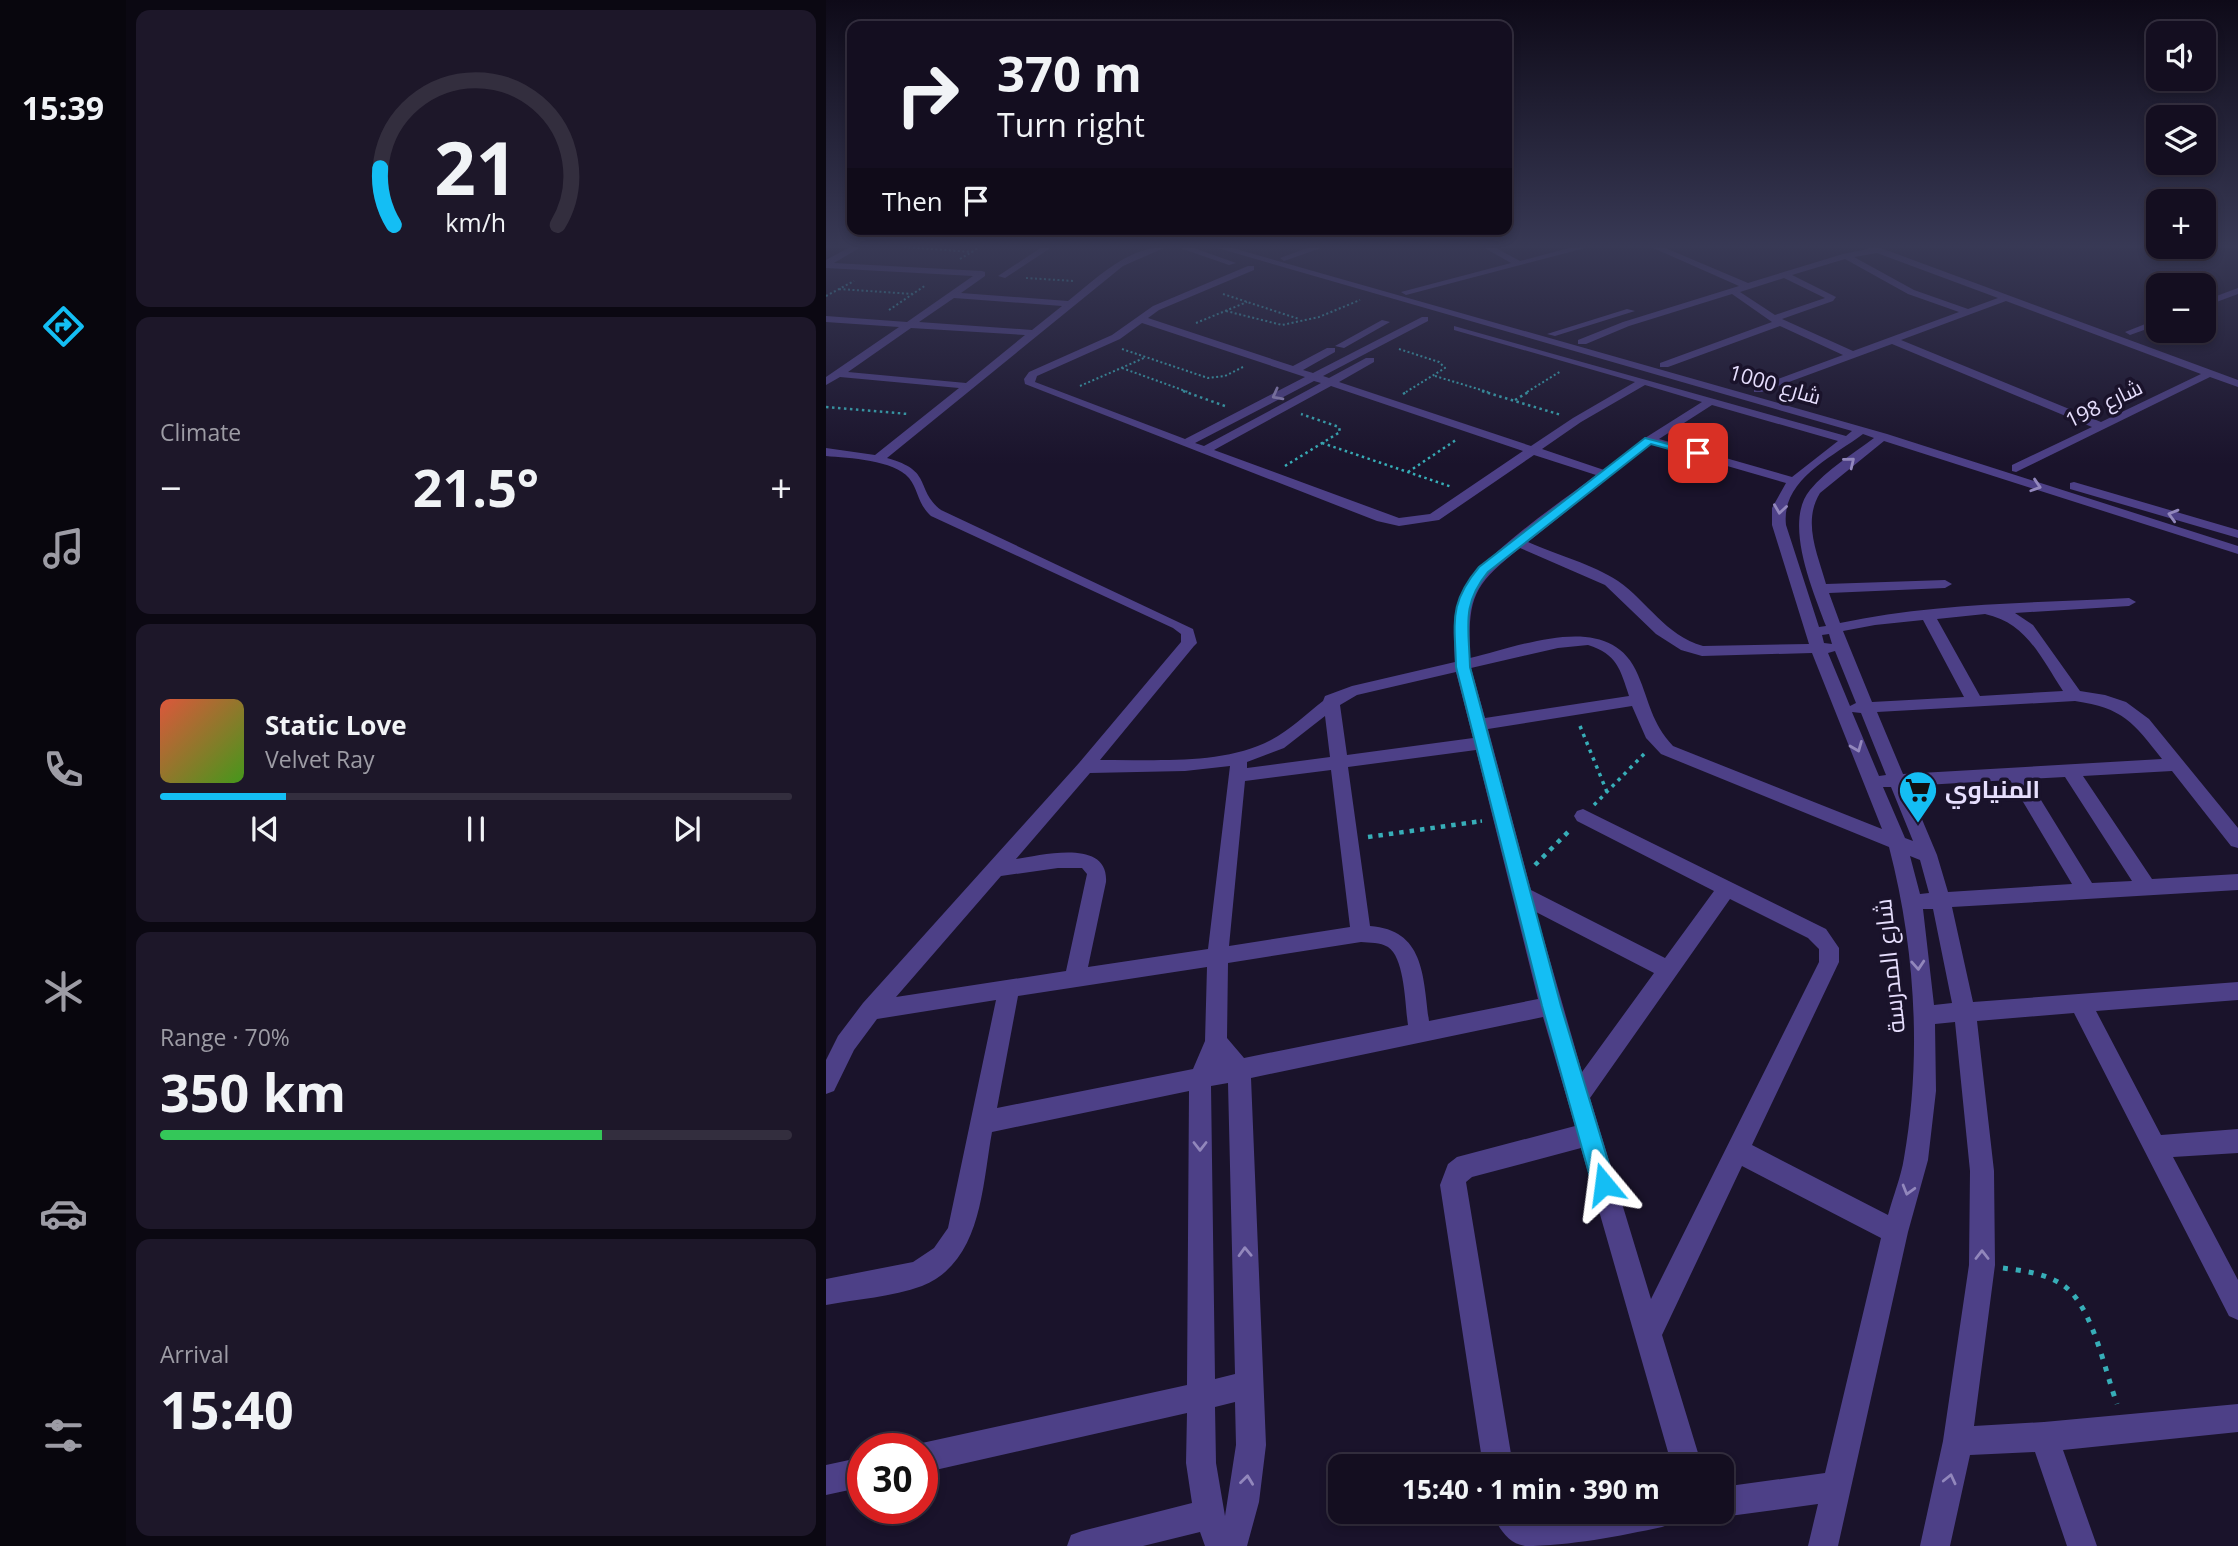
<!DOCTYPE html>
<meta charset="utf-8">
<style>
:root{--surface:#140e20;--page:#1d1729;--text:#f1f3f6;--muted:#9d9ca5;--line:#332e3e;--accent:#14bef4}
body{margin:0;font-family:"Open Sans",Cairo,sans-serif;background:var(--page);color:var(--text);height:100vh;display:flex;flex-direction:column;font-size:26px;white-space:nowrap}
*{box-sizing:border-box;margin:0}
p{font-size:23px;color:var(--muted)}
.icon{flex:none;width:38px;height:38px;fill:none;stroke:currentColor;stroke-width:2;stroke-linecap:round;stroke-linejoin:round}
.map{position:relative;flex:1;overflow:hidden}
.details{display:flex;flex-direction:column;gap:10px;padding:10px;background:#0b0812;width:700px}
.details>*{flex:none}
.banner{position:absolute;left:21px;top:21px;width:665px;height:214px;border-radius:14px;box-shadow:0 4px 10px #0003,0 0 0 2px var(--line);background:#140e20;color:var(--text);overflow:hidden}
.buttons{position:absolute;left:1320px;top:21px;display:grid;gap:14px}
.buttons a{display:grid;place-items:center;width:70px;height:70px;border-radius:14px;background:var(--surface);box-shadow:0 4px 10px #0003,0 0 0 2px var(--line);font-size:35px}
.speed{position:absolute;left:21px;top:1433px;display:flex;gap:14px;font-size:35px;font-weight:700;text-align:center}
.speed>*{display:grid;place-content:center;width:91px;height:91px;border-radius:50%;background:var(--surface);box-shadow:0 4px 10px #0003,0 0 0 2px var(--line);line-height:1}
.speed .limit{border:10px solid #d22;background:#fff;color:#111}
.pin{position:absolute;display:grid;place-items:center;width:60px;height:60px;color:#fff;margin:-30px;border-radius:14px;box-shadow:0 4px 10px #0006}
.me{position:absolute;width:77px;margin:-38px;rotate:344deg;stroke-linejoin:round;filter:drop-shadow(0 0 5px #0008)}
.turn{display:flex;align-items:center;gap:24px;height:147px;padding:0 35px;font-size:32px}
.turn .icon{width:91px;height:91px;stroke-width:2.5}
.turn b{display:block;font-size:49px;line-height:60px}
.then{display:flex;align-items:center;height:66px;padding:0 35px;background:#0003;gap:14px;font-size:26px}
.big{font-size:52px;font-weight:700;line-height:1.1}
.details .card{flex:1;display:flex;flex-direction:column;justify-content:center;gap:10px;min-width:0;padding:0 24px;border-radius:14px;background:var(--page)}
.details .dial{align-items:center;gap:0}
.dial svg{height:182px;overflow:visible;fill:none;stroke:var(--line);stroke-width:7;stroke-linecap:round;text-anchor:middle}
.dial text{fill:var(--text);stroke:none}
.song{display:flex;align-items:center;gap:21px}
.cover{width:84px;height:84px;border-radius:10px;background:linear-gradient(135deg,hsl(10 70% 55%),hsl(100 70% 35%))}
.played{height:7px;border-radius:4px;background:linear-gradient(90deg,var(--accent) 20%,var(--line) 20%)}
.keys{display:flex;justify-content:space-around;direction:ltr}
.heat{display:flex;justify-content:space-between;align-items:center;font-size:38px;direction:ltr}
.charge{height:10px;border-radius:5px;background:linear-gradient(90deg,#34c759 70%,var(--line) 0)}
.trip{position:absolute;left:502px;top:1454px;width:406px;height:70px;border-radius:14px;background:var(--surface);box-shadow:0 4px 10px #0003,0 0 0 2px var(--line);font-weight:700;line-height:70px;text-align:center}
main{display:flex;flex:1;min-height:0}
.tabs{display:flex;flex-direction:column;width:126px;justify-content:space-around;align-items:center;background:#08060d;color:var(--muted)}
.tabs .icon{width:49px;height:49px}
.tabs .current{color:var(--accent)}
.tabs b{font-size:32px;color:var(--text)}
.map>svg:first-child{display:block}
.lines{fill:none;stroke-linecap:round;stroke-linejoin:round}
.path-far4{stroke:#37aeb8;stroke-width:2;stroke-dasharray:2 2.5;stroke-linecap:butt}
.path-far3{stroke:#37aeb8;stroke-width:2.5;stroke-dasharray:2.5 3.5;stroke-linecap:butt}
.path-far2{stroke:#37aeb8;stroke-width:3.5;stroke-dasharray:3.5 5;stroke-linecap:butt}
.path-far1{stroke:#37aeb8;stroke-width:4.5;stroke-dasharray:4.5 6;stroke-linecap:butt}
.path{stroke:#37aeb8;stroke-width:5;stroke-dasharray:5 8;stroke-linecap:butt}
.minor{fill:#4d4087;fill-rule:evenodd}
.oneway{stroke:#9287bc}
.route{fill:#14bef4;stroke:#0d7c9f;stroke-width:2}
.labels{text-anchor:middle;stroke-width:7;stroke-linejoin:round;paint-order:stroke}
.far-street-label{font-size:21px;fill:#e6defd;stroke:#1a132b}
.poi-label{font-size:24px;font-weight:bold;fill:#e6defd;stroke:#1a132b;text-anchor:start}
.street-label{font-size:24px;fill:#e6defd;stroke:#1a132b}
</style>
<main>
<nav class="tabs">
<b>15:39</b>
<svg class="icon current" aria-label="directions" viewBox="0 0 24 24"><path d="M12 3l9 9-9 9-9-9zM9 14v-3h6M13 9l2 2-2 2"/></svg>
<svg class="icon" aria-label="music" viewBox="0 0 24 24"><path d="M9 18V5l10-2v13"/><circle cx="6" cy="18" r="3"/><circle cx="16" cy="16" r="3"/></svg>
<svg class="icon" aria-label="phone" viewBox="0 0 24 24"><path d="M5 4h4l2 5-3 2q2 4 5 5l2-3 5 2v4C11 20 4 13 5 4z"/></svg>
<svg class="icon" aria-label="climate" viewBox="0 0 24 24"><path d="M12 3v18M4 7l16 10M4 17L20 7"/></svg>
<svg class="icon" aria-label="car" viewBox="0 0 24 24"><path d="M5 17H2v-5l4-1 3-4h7l3 4 3 1v5h-3M9 17h6M6 11h13"/><circle cx="7" cy="17" r="2"/><circle cx="17" cy="17" r="2"/></svg>
<svg class="icon" aria-label="filters" viewBox="0 0 24 24"><path d="M4 7h16M4 17h16"/><circle cx="9" cy="7" r="2"/><circle cx="15" cy="17" r="2"/></svg>
</nav>
<section class="details">
<div class="card dial"><svg viewBox="0 0 100 80">
<path d="M14 69A42 42 0 1 1 86 69"/>
<path d="M14 69A42 42 0 0 1 8 44" stroke="#14bef4"/>
<text x="50" y="56" font-size="32" font-weight="700">21</text>
<text x="50" y="72" font-size="11">km/h</text>
</svg></div>
<div class="card"><p>Climate</p>
<div class="heat"><a>−</a><b class="big">21.5°</b><a>+</a></div>
</div>
<div class="card">
<div class="song"><i class="cover"></i><div><b>Static Love</b><p>Velvet Ray</p></div></div>
<div class="played"></div>
<div class="keys"><svg class="icon" aria-label="previous" viewBox="0 0 24 24"><path d="M18 5L8 12l10 7zM5 5v14"/></svg><svg class="icon" aria-label="pause" viewBox="0 0 24 24"><path d="M8 5v14M16 5v14"/></svg><svg class="icon" aria-label="next" viewBox="0 0 24 24"><path d="M6 5l10 7-10 7zM19 5v14"/></svg></div>
</div>
<div class="card"><p>Range · 70%</p><b class="big">350 km</b><div class="charge"></div></div>
<div class="card"><p>Arrival</p><b class="big">15:40</b></div>
</section>
<div class="map">
<svg width="1412" height="1546" viewBox="0 0 1412 1546">
<rect width="100%" height="100%" fill="#1a132b"/>
<g class="lines">
<path class="path-far4" d="M78,247l68,5
M134,259l20,-12
M200,278l48,3
M13,289l74,5
M397,294l76,25
M0,296l28,-15
M63,310l37,-25
M400,311l56,14 37,-8 41,-17
M370,323l51,-21
M296,349l86,29 17,-2 18,-9
M573,349l40,13 6,6 -39,24
M296,368l66,24
M609,376l53,16
M254,386l64,-28
M701,392l34,-21"/>
<path class="path-far3" d="M357,391l42,15
M656,391l79,24
M577,394l5,-3
M689,400l15,-9
M0,407l82,7
M496,443l130,44
M459,466l55,-34 -1,-5 -38,-13
M582,472l48,-32"/>
<path class="path-far2" d="M754,726l27,66
M768,805l51,-52
M646,822l10,-1"/>
<path class="path-far1" d="M542,837l114,-16
M709,865l37,-37"/>
<path class="path" d="M1177,1268c22,3 49,6 66,22 25,24 36,81 48,114"/>
<path class="minor" d="M24,247h11l-27,16 148,8 3,1v4l-24,17 107,8c29,-23 59,-54 98,-54l-43,19 -236,192c47,13 27,30 54,52l252,119 4,14 -3,3 -94,114c55,-1 121,6 171,-20 19,-10 35,-26 52,-39l2,-5 27,-10 103,-24c-1,-20 -3,-41 3,-60 13,-41 101,-98 138,-127l-62,-20 -95,65 -40,6 -22,-5 -352,-137 -1,-5 5,-7 83,-37 41,-29 95,-40h6v4l-95,40 -11,8 145,48 34,-18h8v4l-32,18 10,3 109,-56h6v4l-105,55 6,2 37,-20h8v4l-35,20 192,64 42,-28 62,-36 -181,-52v-4l392,110 6,-5 -638,-184h15l658,187 351,112v8l-354,-113 -64,52c-18,29 -2,62 6,91l119,-4 7,4 -7,4 -116,5 11,30c93,-20 194,-20 289,-25l7,4 -7,4 -114,7 18,12 47,66 25,4 21,7 23,17 89,109v20l-7,-2 -59,-75 -89,5 69,103 86,-5v16l-286,17 21,95 265,-20v18l-142,11 65,124 77,-6v24l-65,4 65,123v40l-9,-4 -155,-303 -97,8 17,150 1,94 -21,161 70,-4 194,-18v28l-175,18 34,96h-30l-32,-94 -65,3 -20,91h-30l23,-105 26,-176 1,-94 -15,-149 -20,2 1,67 -8,69 -20,72 -70,314h-30l10,-42 -96,13 -11,-5h11v-25l103,-14 56,-235 -139,-72 -80,169 40,131h-30l-91,-318 -109,29 -6,5 47,284h-30l-43,-281 8,-21 9,-7 118,-31 -32,-109 -292,61 15,367 -7,57 -12,44h-42l-5,-14 -57,14h-76l4,-11 11,-4 110,-28 -6,-40 1,-50 -265,60v-24h-11l11,-6 265,-58 2,-294 -197,41c-10,54 -10,130 -70,154 -30,11 -65,13 -96,19v-26l87,-17 21,-14 14,-20 48,-228 -119,19 -23,31 -20,41 -8,3v-34l12,-24 25,-33 216,-240 102,-121v-8l-8,-6 -242,-112c-14,-13 -12,-25 -22,-38 -15,-18 -60,-20 -83,-22v-8l49,7 84,-67 -119,-11 -14,8v-8l73,-50 -73,-5v-6l81,6 66,-46 -147,-8v-8zM128,298l108,8 -30,24 -113,-8zM316,323l163,54 -120,62 -150,-57 2,-6 83,-37zM85,328l114,7 -59,48 -118,-11zM488,381l7,2 -117,63 -9,-3zM819,385l57,17 -57,36 -41,32 -62,-21 39,-27zM505,386l192,65 -93,63 -31,4 -185,-68zM886,405l126,36 -46,36 -133,-38zM1037,434l11,4c-21,16 -48,32 -64,52 -27,32 3,101 16,136l-7,1 -33,-102c-5,-45 45,-67 77,-91zM825,444l135,39 -14,25v17l37,119 -106,2c-38,-11 -55,-44 -85,-65 -24,-16 -63,-27 -90,-39zM694,548l85,37 51,49 25,16 21,6 110,-3 70,176 -209,-83c-22,-24 -23,-43 -35,-71 -27,-67 -115,-29 -168,-17 -2,-61 2,-72 50,-110zM1159,614c42,9 56,44 78,77l-83,5 -43,-77zM1097,620l41,77 -92,5 -29,-71 32,-6zM1003,634l3,10 -8,-1 -2,-8zM762,645c29,9 32,24 41,51l-144,22 -14,-50 87,-20zM1009,651l21,52 -6,3 -22,-53zM630,672l17,66 -126,17 -7,-50 17,-10zM1249,701c48,7 58,21 87,58l-259,15 -26,-62zM806,706l14,32 15,16 228,93c26,100 33,209 15,311 -3,19 -11,38 -16,57l-136,-70 87,-183v-14l-13,-19 -243,-120 -6,2 -3,5 3,5 137,70 -49,67 -134,-68 -43,-161zM1026,712l9,1 25,62 -7,1zM499,716l5,41 -83,11v-6l37,-14zM650,750l62,249 -109,22c-6,-44 -4,-91 -59,-95l-22,-159zM404,766l-22,183 -120,18 18,-85c3,-44 -64,-27 -90,-23l74,-86 95,-2zM505,770l19,157 -121,19 16,-165zM1239,777l67,104 -40,2 -64,-104zM1184,780l62,104 -124,8 -11,-37 -29,-69zM1057,787h8l22,54 -8,-3zM1084,856l10,4 9,33 -9,1zM232,868h24l5,6 -21,97 -170,26 105,-121zM904,899l78,39 11,11v13l-168,337 -61,-201zM1097,909h10l19,94 -18,2zM710,912l118,61 -72,99zM535,942c9,1 19,0 27,5 17,11 17,59 20,78l-164,33 -17,-20 1,-75zM381,967l-2,74 -12,28 -196,39 21,-112zM402,1083l7,291 -20,5 -4,-293zM409,1402l1,43 -11,71 -9,-53 -1,-56z
M216,247h10l-47,31 -7,-2z
M351,247h14l45,16 -7,2z
M484,247h14l-40,14 -4,-3z
M657,247h11l26,14 53,-14h16l-183,48 -5,-3 110,-29z
M825,247h12l85,36 95,-29 25,-5 -3,-2h13l360,133v7l-28,-10 -194,95 -4,-1v-6l80,-38 -200,-83 -130,48h-8v-4l89,-33 -63,-29 -112,41h-8v-4l112,-41 -40,-28 -103,32 -43,18h-8v-4l45,-18 116,-36zM1051,253l121,45 -30,11 -54,-19 -60,-33zM1019,259l63,35 51,18 -106,39 -71,-32 51,-18 3,-4 -44,-22zM958,278l41,20 -50,17 -35,-23zM1180,301l195,73 -100,48 -200,-82z
M1412,288v6l-35,13v-6z
M801,309l8,2 -80,25 -8,-2z
M1332,319v6l-28,10 -5,-3z
M556,320l8,2 -46,26 -9,-2z
M1248,482l164,48v8l-168,-49v-6z
M37,1457v30l-37,8v-30z
M666,1512h33l8,6 13,2 39,-8h92l-4,11 -11,4c-42,9 -93,19 -137,19 -18,-3 -27,-19 -33,-34z"/>
</g>
<defs><path id="oneway-chevron" d="M-2-3.5L2.5 0L-2 3.5" fill="none" stroke-width="1.6" stroke-linecap="round" stroke-linejoin="round" transform="scale(1.75)"/></defs>
<g class="oneway">
<use href="#oneway-chevron" transform="translate(451 395) rotate(152)"/>
<use href="#oneway-chevron" transform="translate(1024 462) rotate(-39)"/>
<use href="#oneway-chevron" transform="translate(1210 486) rotate(18)"/>
<use href="#oneway-chevron" transform="translate(954 509) rotate(98)"/>
<use href="#oneway-chevron" transform="translate(1347 515) rotate(-164)"/>
<use href="#oneway-chevron" transform="translate(1031 747) rotate(68)"/>
<use href="#oneway-chevron" transform="translate(1092 965) rotate(86)"/>
<use href="#oneway-chevron" transform="translate(374 1146) rotate(90)"/>
<use href="#oneway-chevron" transform="translate(1082 1190) rotate(106)"/>
<use href="#oneway-chevron" transform="translate(419 1252) rotate(-92)"/>
<use href="#oneway-chevron" transform="translate(1156 1255) rotate(-90)"/>
<use href="#oneway-chevron" transform="translate(1124 1479) rotate(-77)"/>
<use href="#oneway-chevron" transform="translate(421 1480) rotate(-83)"/>
</g>
<linearGradient id="sky" x2="0" y2="1"><stop stop-color="#0e0a18"/><stop offset="0.53" stop-color="#383955"/><stop offset="1" stop-color="#383955" stop-opacity="0"/></linearGradient>
<rect width="1412" height="464" fill="url(#sky)"/>
<path class="route" d="M819,438l58,15 -5,4 -47,-13 -163,128c-27,33 -19,55 -18,95l91,339 54,178 -4,8 -7,3 -8,-3 -4,-8 -50,-178 -86,-339c-1,-45 -8,-63 23,-100z"/>
<defs>
<g id="supermarket-pin" transform="scale(2.0125)"><path d="M0 17L-7.5 6A9.5 9.5 0 1 1 7.5 6Z" fill="#14bef4" stroke="#1a132b"/><path d="M-6-5.5h2.5l.6 2H6L4.5 2H-2.5L-4.4-4H-6ZM-1.5 3.2a1.3 1.3 0 1 0 .1 0ZM3 3.2a1.3 1.3 0 1 0 .1 0Z" fill="#111"/></g>
</defs>
<g fill-rule="evenodd">
<use href="#supermarket-pin" x="1092" y="790"/>
</g>
<g class="labels">
<g class="far-street-label">
<text transform="translate(949 385) rotate(16)" y="7">شارع 1000</text>
<text transform="translate(1278 404) rotate(-26)" y="7">شارع 198</text>
</g>
<g class="poi-label">
<text x="1119" y="798">المنياوي</text>
</g>
<g class="street-label">
<text transform="translate(1064 966) rotate(-96)" y="8">شارع المدرسة</text>
</g>
</g>
</svg>
<div class="buttons">
<a><svg class="icon" aria-label="sound" viewBox="0 0 24 24"><path d="M4 9h4l5-4v14l-5-4H4zM17 9q2 3 0 6"/></svg></a>
<a><svg class="icon" aria-label="layers" viewBox="0 0 24 24"><path d="M12 4l9 5-9 5-9-5zM3 14l9 5 9-5"/></svg></a>
<a>+</a>
<a>−</a>
</div>
<div class="speed"><div class="limit">30</div></div>
<div class="pin" style="left:872px;top:453px;background:#d93025"><svg class="icon" aria-label="arrive" viewBox="0 0 24 24"><path d="M6 21V4h12l-3 4 3 4H6"/></svg></div>
<svg class="me" style="left:778px;top:1184px" viewBox="-20 -20 40 40"><path d="M0-17L14 15 0 8-14 15z" fill="#14bef4" stroke="#fff" stroke-width="4"/></svg>
<div class="trip">15:40 · 1 min · 390 m</div>
<div class="banner">
<div class="turn"><svg class="icon" aria-label="right" viewBox="0 0 24 24"><path d="M7 20v-9h11M14 6l5 5-5 5"/></svg><div><b>370 m</b>Turn right</div></div>
<div class="then">Then<svg class="icon" aria-label="arrive" viewBox="0 0 24 24"><path d="M6 21V4h12l-3 4 3 4H6"/></svg></div>
</div>
</div>
</main>
